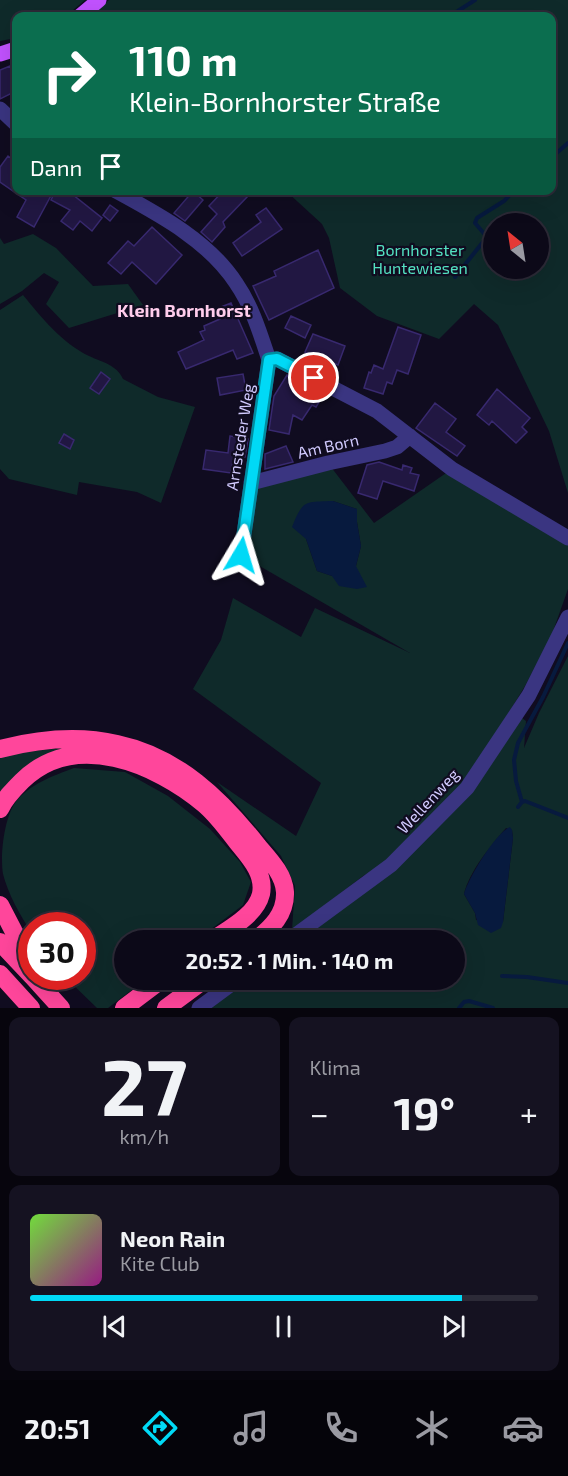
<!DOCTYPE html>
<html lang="de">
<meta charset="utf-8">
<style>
:root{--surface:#0c0918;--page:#151221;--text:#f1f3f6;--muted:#9a9aa2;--line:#2c2a37;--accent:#00d9f6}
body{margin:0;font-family:"Exo 2",sans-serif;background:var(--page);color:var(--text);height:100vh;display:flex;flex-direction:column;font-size:22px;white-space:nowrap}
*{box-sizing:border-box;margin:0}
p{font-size:20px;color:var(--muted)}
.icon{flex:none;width:33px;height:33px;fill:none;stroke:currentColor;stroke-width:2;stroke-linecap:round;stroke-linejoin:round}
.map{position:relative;height:1008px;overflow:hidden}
.details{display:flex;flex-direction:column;gap:9px;padding:9px;background:#07050d;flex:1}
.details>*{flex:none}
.hud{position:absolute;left:12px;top:12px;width:544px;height:183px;border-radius:12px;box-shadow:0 6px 24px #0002,0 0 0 2px var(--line);background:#0b6e4f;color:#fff;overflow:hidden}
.needle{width:39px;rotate:330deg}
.controls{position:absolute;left:483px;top:213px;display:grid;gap:12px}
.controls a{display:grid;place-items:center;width:66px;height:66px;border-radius:50%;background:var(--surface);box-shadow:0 6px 24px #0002,0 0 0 2px var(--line);font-size:30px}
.speed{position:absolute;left:18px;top:912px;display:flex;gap:12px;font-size:30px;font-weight:700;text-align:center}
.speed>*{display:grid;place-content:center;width:78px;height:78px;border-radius:50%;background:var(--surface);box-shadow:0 6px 24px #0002,0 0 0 2px var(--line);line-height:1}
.speed .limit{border:9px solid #d22;background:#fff;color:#111}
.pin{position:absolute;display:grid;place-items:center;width:51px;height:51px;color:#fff;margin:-26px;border:3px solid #fff;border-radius:50%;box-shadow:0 2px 6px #0007}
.me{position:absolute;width:66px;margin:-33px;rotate:7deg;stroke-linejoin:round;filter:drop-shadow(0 0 4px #0008)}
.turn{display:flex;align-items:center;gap:21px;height:126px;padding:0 18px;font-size:27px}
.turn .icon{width:78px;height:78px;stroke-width:2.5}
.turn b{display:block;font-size:42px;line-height:51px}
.then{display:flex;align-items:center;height:57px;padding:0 18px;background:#0003;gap:12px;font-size:22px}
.big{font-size:45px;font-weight:700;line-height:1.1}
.details .card{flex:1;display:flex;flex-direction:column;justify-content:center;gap:9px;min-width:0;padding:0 21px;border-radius:12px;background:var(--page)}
.details .dial{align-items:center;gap:0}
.dial b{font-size:78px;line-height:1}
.song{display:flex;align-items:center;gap:18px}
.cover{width:72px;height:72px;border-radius:9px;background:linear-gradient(135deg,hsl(100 70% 55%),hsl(310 70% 35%))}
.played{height:6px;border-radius:3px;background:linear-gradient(90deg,var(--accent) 85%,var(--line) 85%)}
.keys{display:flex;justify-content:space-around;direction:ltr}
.heat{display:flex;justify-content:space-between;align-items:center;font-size:33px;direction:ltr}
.details .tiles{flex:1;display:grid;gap:9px;grid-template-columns:1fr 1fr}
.card:last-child{grid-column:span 2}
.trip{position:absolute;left:114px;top:930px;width:351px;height:60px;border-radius:30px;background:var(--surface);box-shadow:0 6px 24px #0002,0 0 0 2px var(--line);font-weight:700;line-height:60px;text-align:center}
.menu{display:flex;height:96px;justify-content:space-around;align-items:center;background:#05040a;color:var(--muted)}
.menu .icon{width:42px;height:42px}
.menu .active{color:var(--accent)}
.menu b{font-size:27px;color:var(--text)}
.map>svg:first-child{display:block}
.green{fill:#0f2a2a;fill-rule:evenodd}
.water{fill:#071a3e}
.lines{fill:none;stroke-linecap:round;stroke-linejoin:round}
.stream{stroke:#071a3e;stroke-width:4}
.building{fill:#211742;stroke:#38296f;stroke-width:1.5}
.minor{stroke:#3a3581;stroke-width:15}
.major{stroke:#c252ff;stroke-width:15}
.highway{stroke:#ff469b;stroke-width:18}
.route-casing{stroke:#008da0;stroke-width:15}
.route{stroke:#00d9f6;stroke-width:10}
.labels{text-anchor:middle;stroke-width:4.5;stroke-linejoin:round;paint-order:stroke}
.park-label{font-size:16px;fill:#54e2c2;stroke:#100c20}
.street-label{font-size:16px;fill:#d2cbff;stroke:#100c20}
.neighbourhood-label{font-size:18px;font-weight:bold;fill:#ffcdec;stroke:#100c20}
</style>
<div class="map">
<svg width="568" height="1008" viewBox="0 0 568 1008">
<rect width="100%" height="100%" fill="#100c20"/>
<path class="green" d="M0,0h85l-19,16h-50v22l-16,3z
M109,0h459v493l-19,-62 -51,-106 -24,-21 -35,35 -62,-23 -37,-28 -11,-50 -7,-14 -36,-33 266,-1v-174h-463zM494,224h44v44h-44z
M33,234l23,14 37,38 35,-2 15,21 -74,23 -23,-24 13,-22 -15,-9 -22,18 -22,13v-66l4,6z
M23,295c19,23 39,48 66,61 13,6 28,9 34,23l35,18 37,10 -34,96 -24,-11 -58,-10 -2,13 -68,-16 -9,-10v-159z
M331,467l43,56 75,-52 119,74v44l-16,45 -27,52 -61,100 -72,74 -29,16 -71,54 3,-44 -14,-30 -64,-74 79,54 25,-53 -128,-94 28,-49 12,-42 68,39 14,-29 95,45 -166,-96 11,-72zM333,501l24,8v13l4,24 -5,20 -24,10 -15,-5 -11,-32z
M568,656v352h-359l39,-28h206v-40h-152l100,-79 120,-143 4,3 -2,27 15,-35zM506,828l6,2 1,8 -10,84 -27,-2 -1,-7 -11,-19c6,-24 26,-47 42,-66z
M85,746l-85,53v-45z
M74,768l51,4 43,24 42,33 30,33 11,20 -8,23 -46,35h-73v40h21l-37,28h-11l-32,-31 17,-1v-50h-50l-1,6c-11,-17 -23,-38 -28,-58 -3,-18 1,-55 12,-71 14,-19 38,-27 59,-35z"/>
<path class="water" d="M333,501l24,8v13l4,24 -5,20 11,21 -10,2 -18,-3 -7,-10 -15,-5 -11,-32 -14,-12c11,-27 12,-25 41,-26z
M510,827l2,3 1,8 -10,84 -2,6 -10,5 -13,-8 -3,-12 -11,-19c4,-15 31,-61 46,-67z"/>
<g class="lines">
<path class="stream" d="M450,16l25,-16
M552,157l16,-14
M455,277l32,-40 -12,-14 2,-5 27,-17 11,-11
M522,802l3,-1 43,17
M518,807l4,-5 -6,-21 -2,-21 4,-17 25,-46 25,-54
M502,976l25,1 41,6
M459,1008l5,-6 5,-1 24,7"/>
</g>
<path class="building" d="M10,66l6,14v11l-16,8v-29z
M8,156l8,6v28h38l-20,37 -17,-10 9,-17 -26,-18v-15z
M56,190h18l-2,4 30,24 -10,13 -12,-10 -7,9 -12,-9 9,-11 -19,-10z
M224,190h20l5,5 -26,27 2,5 -13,15 -11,-10 16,-18 -8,-8z
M193,191l10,9 -18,21 -11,-8z
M110,205l8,6 -8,10 -7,-6z
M266,208l16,21 -40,27 -9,-13 28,-21 -5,-7z
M152,227l30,28 -26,29 -24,-22 -11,12 -13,-11 20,-22 6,5z
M318,250l16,38 -65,32 -16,-34 23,-10 -2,-5z
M231,303l22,50 -16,6 -4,-9 -47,19 -8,-17 26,-12 -4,-8 5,-2 -1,-4 16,-7 -4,-10z
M291,316l20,9 -6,13 -20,-10z
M398,327l23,8 -13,39 -11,-4 -5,14 -5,-2 -4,12 -19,-6 5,-16 2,1 3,-8 9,4z
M313,334l32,12 -7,19 -33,-13z
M101,372l9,7 -11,15 -9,-6z
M243,374l3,16 -26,5 -3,-17z
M287,375l37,19 -8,13 -4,-2 -10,15 -9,-5 -4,19 -20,-4 5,-34z
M497,389l33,29 -8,9 5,5 -11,11 -24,-22 -3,4 -12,-10z
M435,403l21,16 -10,13 19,14 -8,10 -41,-28z
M64,434l10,6 -4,9 -11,-6z
M230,436l18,3 -3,18 -11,-2 -3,18 -28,-4 3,-19 22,3z
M286,446l7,16 -28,7v-15z
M379,462l23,8 1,-5 9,3 -2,5 9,2 -5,16 -31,-10 -6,18 -19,-6 9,-28z"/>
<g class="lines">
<path class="minor" d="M0,109l16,15
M114,190c44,24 94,50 122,93 16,23 24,50 33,77l-28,195
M269,360l8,-1 100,52 75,58 116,69
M251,482h4l73,-19 57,-12 12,-4 13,-11
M289,940l102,-75 76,-77 62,-93 39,-78
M199,1008l38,-28"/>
<path class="major" d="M80,16l19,-16
M0,54l16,-5"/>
<path class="highway" d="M0,749c39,-10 78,-14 117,-5 61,13 104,55 141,102 11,13 26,28 27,46 1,22 -14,36 -29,48
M0,809c5,-11 14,-20 22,-28 53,-52 134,-17 182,23 13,11 23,25 33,38 12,15 28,31 24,52 -5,21 -32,35 -48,46
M0,905l14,27 18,27
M0,942l32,34
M0,974l31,34
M32,976l29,32
M124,1008l37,-28
M166,1008l38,-28"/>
</g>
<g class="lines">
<g class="route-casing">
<path id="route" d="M241,555l28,-195 8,-1 37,19"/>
</g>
<use href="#route" class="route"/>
</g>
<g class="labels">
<g class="park-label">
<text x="420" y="256">Bornhorster<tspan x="420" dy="18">Huntewiesen</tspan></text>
</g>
<g class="street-label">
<text transform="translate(240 437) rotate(-81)" y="6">Arnsteder Weg</text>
<text transform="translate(328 446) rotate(-13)" y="6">Am Born</text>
<text transform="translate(428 801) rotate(-47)" y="6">Wellenweg</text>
</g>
<g class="neighbourhood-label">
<text x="184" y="317">Klein Bornhorst</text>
</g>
</g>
</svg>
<div class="controls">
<a><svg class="needle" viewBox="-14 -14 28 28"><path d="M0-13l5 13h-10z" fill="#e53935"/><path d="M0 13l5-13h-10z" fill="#9a9aa2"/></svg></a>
</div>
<div class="speed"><div class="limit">30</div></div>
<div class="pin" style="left:314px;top:378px;background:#d93025"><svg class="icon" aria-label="arrive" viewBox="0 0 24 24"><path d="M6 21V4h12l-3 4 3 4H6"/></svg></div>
<svg class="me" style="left:241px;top:555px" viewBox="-20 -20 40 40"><path d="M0-17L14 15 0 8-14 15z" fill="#00d9f6" stroke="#fff" stroke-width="4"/></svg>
<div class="trip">20:52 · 1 Min. · 140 m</div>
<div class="hud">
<div class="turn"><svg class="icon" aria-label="right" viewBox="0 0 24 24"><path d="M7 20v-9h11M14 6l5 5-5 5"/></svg><div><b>110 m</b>Klein-Bornhorster Straße</div></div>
<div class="then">Dann<svg class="icon" aria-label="arrive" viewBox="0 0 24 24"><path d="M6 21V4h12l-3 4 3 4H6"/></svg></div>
</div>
</div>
<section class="details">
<div class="tiles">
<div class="card dial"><b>27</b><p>km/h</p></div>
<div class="card"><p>Klima</p>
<div class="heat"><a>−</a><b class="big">19°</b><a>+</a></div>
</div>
<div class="card">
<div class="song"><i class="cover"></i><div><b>Neon Rain</b><p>Kite Club</p></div></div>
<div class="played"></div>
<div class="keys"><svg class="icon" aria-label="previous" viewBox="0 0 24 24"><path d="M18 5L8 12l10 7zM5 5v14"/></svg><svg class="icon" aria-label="pause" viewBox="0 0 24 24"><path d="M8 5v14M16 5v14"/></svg><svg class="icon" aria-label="next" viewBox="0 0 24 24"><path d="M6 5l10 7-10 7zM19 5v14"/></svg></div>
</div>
</div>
</section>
<nav class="menu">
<b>20:51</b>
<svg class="icon active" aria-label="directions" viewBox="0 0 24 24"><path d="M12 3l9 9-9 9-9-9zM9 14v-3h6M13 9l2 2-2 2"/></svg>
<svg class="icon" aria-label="music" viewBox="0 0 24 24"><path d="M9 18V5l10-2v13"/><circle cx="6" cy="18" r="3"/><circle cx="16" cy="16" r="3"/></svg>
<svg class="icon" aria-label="phone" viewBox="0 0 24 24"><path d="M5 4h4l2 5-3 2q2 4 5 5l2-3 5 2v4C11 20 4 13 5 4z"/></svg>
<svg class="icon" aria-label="climate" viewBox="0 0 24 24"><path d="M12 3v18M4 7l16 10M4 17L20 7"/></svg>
<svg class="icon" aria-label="car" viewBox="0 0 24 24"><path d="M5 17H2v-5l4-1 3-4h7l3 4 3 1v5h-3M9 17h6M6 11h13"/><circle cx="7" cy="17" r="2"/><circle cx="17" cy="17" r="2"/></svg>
</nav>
